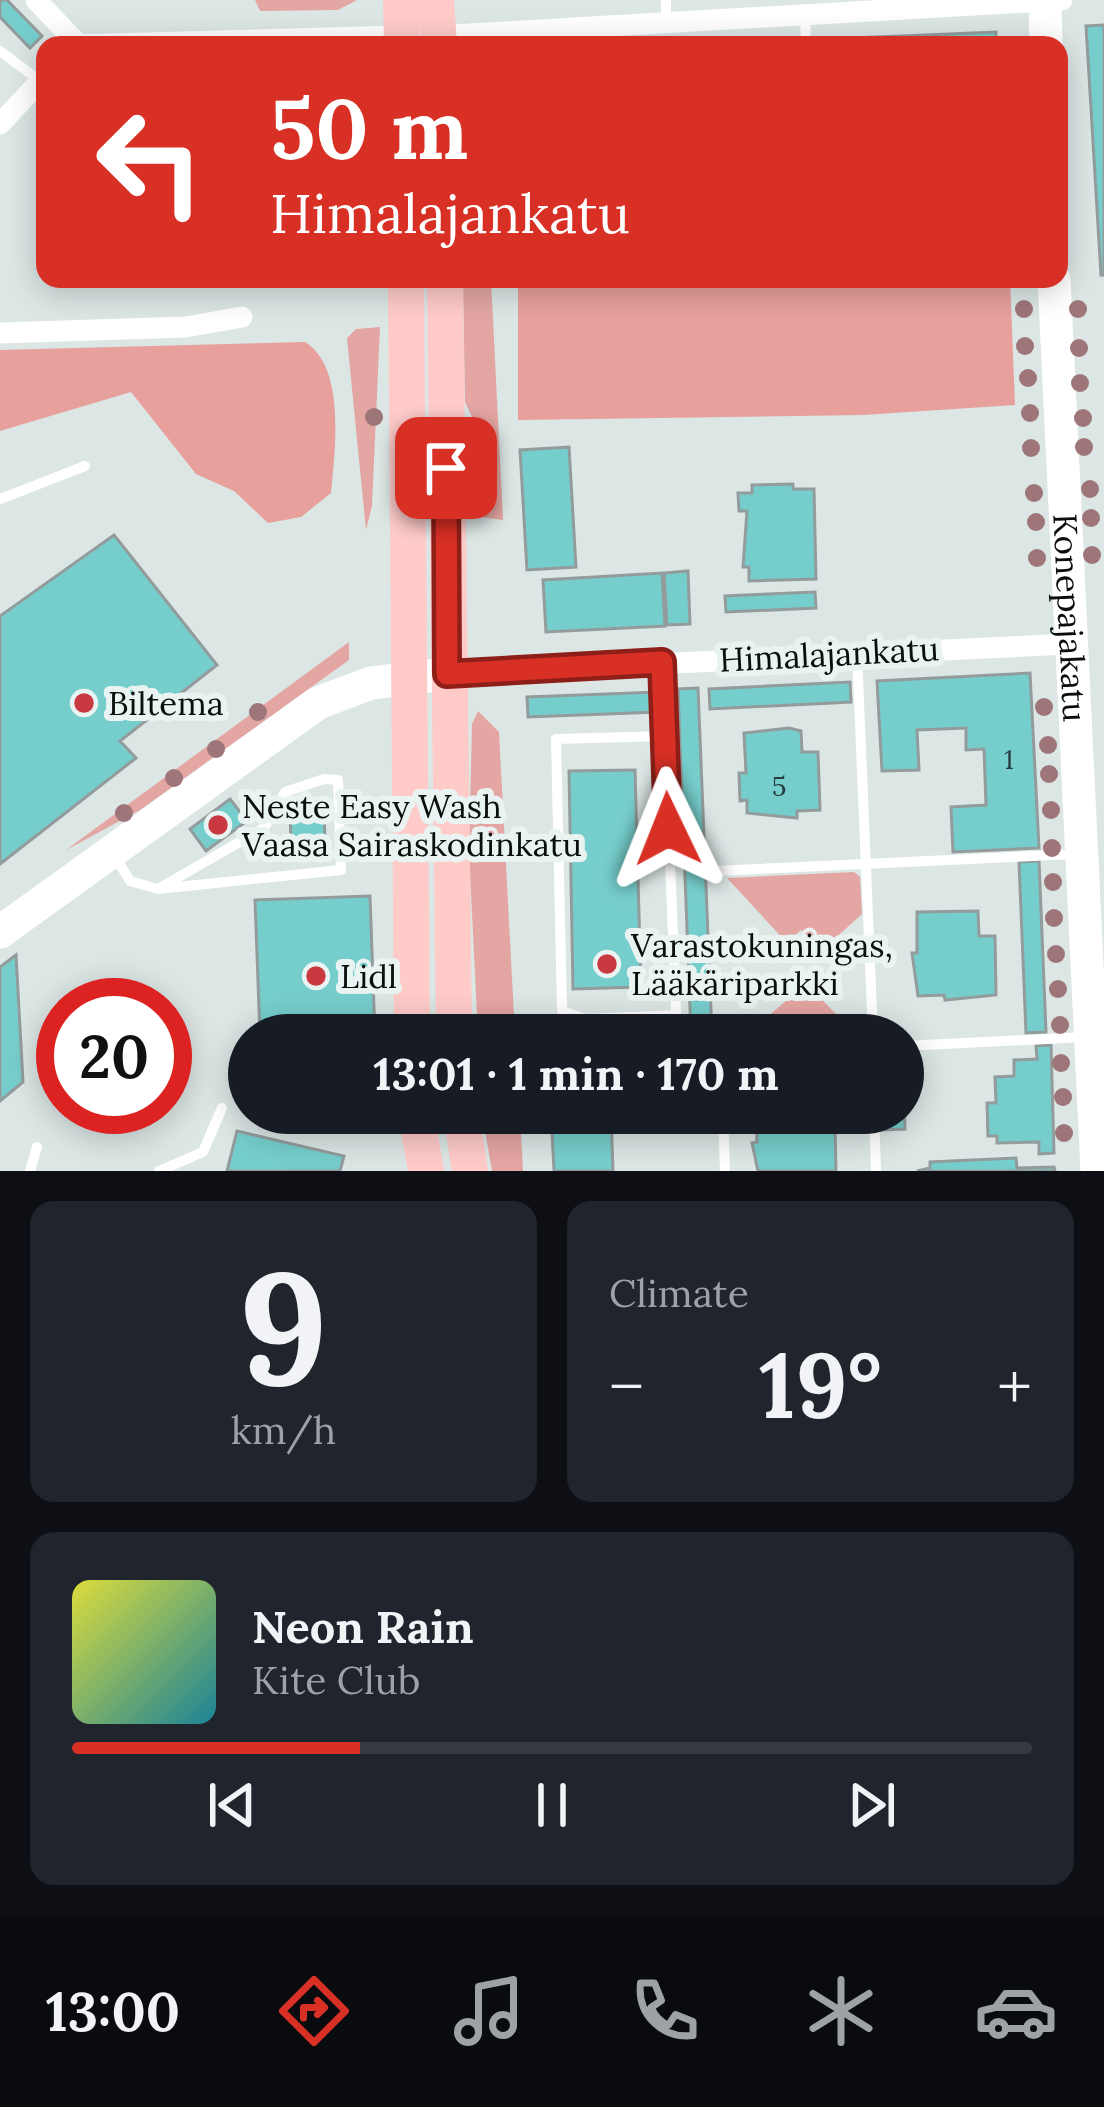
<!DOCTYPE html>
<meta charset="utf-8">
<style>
:root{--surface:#171b24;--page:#20242c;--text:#f1f3f6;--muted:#9ea1a6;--line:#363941;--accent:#d93025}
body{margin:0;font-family:Lora,serif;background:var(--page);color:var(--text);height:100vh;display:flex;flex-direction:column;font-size:45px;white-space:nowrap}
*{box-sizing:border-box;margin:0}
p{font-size:39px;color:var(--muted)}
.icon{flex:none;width:66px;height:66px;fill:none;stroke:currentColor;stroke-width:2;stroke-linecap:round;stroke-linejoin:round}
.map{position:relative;height:1171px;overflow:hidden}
.drawer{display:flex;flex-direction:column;gap:30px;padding:30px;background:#0d0f14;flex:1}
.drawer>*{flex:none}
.banner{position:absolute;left:36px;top:36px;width:1032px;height:252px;border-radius:24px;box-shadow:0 6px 30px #0003;background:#d93025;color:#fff;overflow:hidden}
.speed{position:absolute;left:36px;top:978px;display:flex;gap:24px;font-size:60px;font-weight:700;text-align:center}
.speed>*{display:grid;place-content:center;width:156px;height:156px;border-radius:50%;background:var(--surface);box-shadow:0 6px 30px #0003;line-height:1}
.speed .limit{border:18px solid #d22;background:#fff;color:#111}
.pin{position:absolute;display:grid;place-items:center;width:102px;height:102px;color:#fff;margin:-51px;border-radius:24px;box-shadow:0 6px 18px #0006}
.me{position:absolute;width:132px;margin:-66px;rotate:358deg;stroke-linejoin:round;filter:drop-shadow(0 0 9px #0008)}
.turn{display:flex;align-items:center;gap:42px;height:252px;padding:0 36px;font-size:54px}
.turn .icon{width:156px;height:156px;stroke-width:2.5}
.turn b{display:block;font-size:84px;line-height:102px}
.big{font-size:90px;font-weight:800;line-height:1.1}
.drawer .widget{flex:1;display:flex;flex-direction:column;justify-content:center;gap:18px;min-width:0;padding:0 42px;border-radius:24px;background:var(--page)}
.drawer .dial{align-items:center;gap:0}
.dial b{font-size:156px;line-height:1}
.song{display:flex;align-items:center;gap:36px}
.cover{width:144px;height:144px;border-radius:18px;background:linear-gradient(135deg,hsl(60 70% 55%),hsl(190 70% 35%))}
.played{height:12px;border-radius:6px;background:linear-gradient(90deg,var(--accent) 30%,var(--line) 30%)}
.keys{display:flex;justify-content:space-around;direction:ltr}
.heat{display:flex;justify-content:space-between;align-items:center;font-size:66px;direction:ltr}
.drawer .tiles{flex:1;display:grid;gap:30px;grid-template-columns:1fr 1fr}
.widget:last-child{grid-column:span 2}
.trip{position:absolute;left:228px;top:1014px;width:696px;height:120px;border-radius:60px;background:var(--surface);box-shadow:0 6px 30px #0003;font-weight:800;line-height:120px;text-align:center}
.dock{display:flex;height:192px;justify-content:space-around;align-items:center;background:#090b0e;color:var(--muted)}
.dock .icon{width:84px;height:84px}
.dock .selected{color:var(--accent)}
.dock b{font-size:54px;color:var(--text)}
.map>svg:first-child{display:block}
.green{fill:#e4a6a2}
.forest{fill:#e7a09c}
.building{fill:#76cecc;stroke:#939c9c;stroke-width:3}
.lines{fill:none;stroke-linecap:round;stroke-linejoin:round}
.lane{stroke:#fff;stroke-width:10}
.street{stroke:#fff;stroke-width:21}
.secondary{stroke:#fff;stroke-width:33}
.primary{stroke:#fecbc9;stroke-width:36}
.tree{fill:#9e7578}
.route-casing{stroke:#8d1f18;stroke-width:30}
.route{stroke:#d93025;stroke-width:21}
.poi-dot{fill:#c93941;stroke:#e9f3f2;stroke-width:4.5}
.labels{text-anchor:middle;stroke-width:12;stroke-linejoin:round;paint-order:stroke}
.number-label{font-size:27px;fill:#253e3d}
.street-label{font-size:33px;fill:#0a0e0d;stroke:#e9f3f2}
.poi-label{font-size:33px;fill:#0a0e0d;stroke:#e9f3f2;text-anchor:start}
</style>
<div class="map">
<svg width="1104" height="1171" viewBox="0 0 1104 1171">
<rect width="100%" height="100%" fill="#dbe6e5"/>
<path class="green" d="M255,0h102l-19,10 -78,1z
M463,279h28l12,241 -22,-3v-81l-16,-34z
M380,327l-8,179 -6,24 -19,-192 9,-9z
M349,642v18l-209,150 -74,40z
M478,711l21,21 16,303h-37l-9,-182 3,-129z
M854,872l6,5 2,37 -41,37 -20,-21 -14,13 -60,-65z
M806,983l50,52h-109z
M482,1113h38l3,58h-31z"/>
<path class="forest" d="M518,279h492l5,126 -152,10 -345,5z
M305,342c41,25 30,108 26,151l-30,24 -33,6 -34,-32 -38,-17 -65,-82 -131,39v-81z"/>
<path class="building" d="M0,0h7l35,36 -12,12 -30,-31z
M1104,25v250h-3l-15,-249z
M996,32v13h-166v-6z
M569,447l7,120 -49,3 -7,-120z
M793,484v5h21l2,90 -67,2v-14h-6l4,-56h-8l-1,-18h14v-8z
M114,535l103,130 -97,76 16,17 -136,106v-248z
M688,571l2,53 -23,1 -3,-52z
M662,573l3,53 -119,6 -3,-52z
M815,592l1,16 -90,4 -1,-16z
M1030,673l9,175 -86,4 -2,-45 35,-2 -2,-56 -18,1v-22l-49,2 2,40 -37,1 -5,-90z
M850,682l1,20 -141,7 -1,-20z
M698,688l14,347h-21l-13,-346z
M658,692v20l-130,5 -1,-20z
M789,728l12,3 1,21h16l2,58 -23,1v7l-50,-5v-13l-7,1 -1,-28h7l-2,-40z
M635,770l6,217 -68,2 -4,-218z
M230,799l17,22 -41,30 -16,-22z
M324,812l1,28 -34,1 -1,-28z
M1039,861l7,171 -20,1 -7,-171z
M370,896l5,139h-115l-5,-135z
M978,911l1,25h16l1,59 -51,5 -1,-5 -26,1 -6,-43h5v-41z
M16,955l7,127 -23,19v-134z
M1051,1045l3,108 -15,1v-12l-42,1v-7h-9l-1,-33h9l-1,-26 19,-1v-16l23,-1 -1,-13z
M903,1055l2,74 -22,1v-17h20z
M345,1113h34v13l-34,1z
M551,1113h60l2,58h-59z
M756,1113h62l1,13 16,-1 1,46h-78l-6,-28 5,-1z
M237,1131l107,25 -4,15h-113z
M1016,1158l1,10 37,-1 1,4h-138l13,-3v-6z"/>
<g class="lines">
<path class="lane" d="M666,0v23
M805,15l1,30
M0,51l40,30
M0,499l85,-33
M857,654l16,381
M662,665l15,370
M665,736l-109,3 6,272 24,8 90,-4
M113,853l17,28 28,8 183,-19 -3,-90 -14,-1 -39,13 -21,36 -106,61
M715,871l361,-17
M903,1046l183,-9
M723,1113l2,58
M874,1113l2,58
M30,1171l7,-24
M159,1171l44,-19 19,-44"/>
<path class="street" d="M36,0l40,42
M73,45l396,-11 593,-34
M0,124l45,-48
M0,333l186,-6 56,-10
M447,674l621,-30"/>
<g class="secondary">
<path d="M1045,0l1,45"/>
<path id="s1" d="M1054,279l43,892"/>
<path d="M0,932l318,-229 53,-20 76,-9"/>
</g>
<path class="primary" d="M401,0l1,45
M436,0l3,45
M406,279l6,756
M445,279l9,756
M416,1113l10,58
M461,1113l9,58"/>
</g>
<g class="tree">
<circle cx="1024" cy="309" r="9"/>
<circle cx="1078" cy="309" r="9"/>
<circle cx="1025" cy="346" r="9"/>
<circle cx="1079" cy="348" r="9"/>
<circle cx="1028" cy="378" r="9"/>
<circle cx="1080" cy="383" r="9"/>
<circle cx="1030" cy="413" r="9"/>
<circle cx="374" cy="417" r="9"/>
<circle cx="1083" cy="418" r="9"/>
<circle cx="1084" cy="447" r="9"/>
<circle cx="1031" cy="448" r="9"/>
<circle cx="1090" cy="489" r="9"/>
<circle cx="1034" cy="493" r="9"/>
<circle cx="1091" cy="518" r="9"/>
<circle cx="1036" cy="522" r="9"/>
<circle cx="1092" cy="555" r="9"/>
<circle cx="1037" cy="558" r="9"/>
<circle cx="1044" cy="707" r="9"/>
<circle cx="258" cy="712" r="9"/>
<circle cx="1048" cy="745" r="9"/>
<circle cx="216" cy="749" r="9"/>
<circle cx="1049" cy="774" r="9"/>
<circle cx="174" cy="778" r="9"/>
<circle cx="1051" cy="810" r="9"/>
<circle cx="124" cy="813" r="9"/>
<circle cx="1052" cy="848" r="9"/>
<circle cx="1053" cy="882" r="9"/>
<circle cx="1054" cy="918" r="9"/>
<circle cx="1056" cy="954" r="9"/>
<circle cx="1058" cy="989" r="9"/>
<circle cx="1060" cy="1025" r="9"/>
<circle cx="1061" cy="1063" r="9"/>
<circle cx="1063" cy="1097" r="9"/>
<circle cx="1064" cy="1133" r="9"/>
</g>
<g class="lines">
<g class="route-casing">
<path id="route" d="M446,468l1,206 215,-12 6,167"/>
</g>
<use href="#route" class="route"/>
</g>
<g class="poi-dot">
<circle cx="84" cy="703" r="12"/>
<circle cx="218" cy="825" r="12"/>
<circle cx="607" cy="964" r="12"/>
<circle cx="316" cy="976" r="12"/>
</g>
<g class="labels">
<g class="number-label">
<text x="1009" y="769">1</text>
<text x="779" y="796">5</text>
</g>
<g class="street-label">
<text dy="12" stroke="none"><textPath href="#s1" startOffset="339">Konepajakatu</textPath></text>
<text transform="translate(829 654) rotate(-3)" y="12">Himalajankatu</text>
</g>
<g class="poi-label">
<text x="108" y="715">Biltema</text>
<text x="242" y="818">Neste Easy Wash<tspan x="242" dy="38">Vaasa Sairaskodinkatu</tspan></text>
<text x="631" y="957">Varastokuningas,<tspan x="631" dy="38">Lääkäriparkki</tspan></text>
<text x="340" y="988">Lidl</text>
</g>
</g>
</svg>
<div class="speed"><div class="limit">20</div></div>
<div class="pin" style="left:446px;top:468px;background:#d93025"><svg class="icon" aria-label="arrive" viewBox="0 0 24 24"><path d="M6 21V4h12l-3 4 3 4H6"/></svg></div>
<svg class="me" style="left:668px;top:829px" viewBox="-20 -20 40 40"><path d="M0-17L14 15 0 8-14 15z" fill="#d93025" stroke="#fff" stroke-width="4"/></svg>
<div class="trip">13:01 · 1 min · 170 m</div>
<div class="banner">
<div class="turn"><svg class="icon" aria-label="left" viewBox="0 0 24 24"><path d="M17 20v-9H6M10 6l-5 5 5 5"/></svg><div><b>50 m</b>Himalajankatu</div></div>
</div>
</div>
<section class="drawer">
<div class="tiles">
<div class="widget dial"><b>9</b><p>km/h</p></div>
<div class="widget"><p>Climate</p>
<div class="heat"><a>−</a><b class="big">19°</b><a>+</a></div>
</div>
<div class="widget">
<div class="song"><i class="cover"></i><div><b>Neon Rain</b><p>Kite Club</p></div></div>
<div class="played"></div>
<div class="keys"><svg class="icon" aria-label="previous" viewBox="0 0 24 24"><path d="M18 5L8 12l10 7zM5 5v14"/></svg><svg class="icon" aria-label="pause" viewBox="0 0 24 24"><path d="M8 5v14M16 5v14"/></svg><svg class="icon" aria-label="next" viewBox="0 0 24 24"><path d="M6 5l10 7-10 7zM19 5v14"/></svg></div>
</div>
</div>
</section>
<nav class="dock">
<b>13:00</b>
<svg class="icon selected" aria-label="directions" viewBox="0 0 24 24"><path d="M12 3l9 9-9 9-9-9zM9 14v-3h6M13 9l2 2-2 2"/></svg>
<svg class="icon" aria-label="music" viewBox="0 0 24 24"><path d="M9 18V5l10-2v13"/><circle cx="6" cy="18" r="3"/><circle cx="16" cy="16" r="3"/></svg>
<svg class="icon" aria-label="phone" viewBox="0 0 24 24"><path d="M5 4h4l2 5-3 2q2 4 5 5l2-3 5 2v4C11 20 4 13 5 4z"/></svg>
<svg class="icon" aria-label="climate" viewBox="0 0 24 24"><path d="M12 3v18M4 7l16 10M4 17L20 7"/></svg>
<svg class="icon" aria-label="car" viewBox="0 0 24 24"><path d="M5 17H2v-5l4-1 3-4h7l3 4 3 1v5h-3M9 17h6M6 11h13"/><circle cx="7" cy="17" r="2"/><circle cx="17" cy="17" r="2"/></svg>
</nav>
